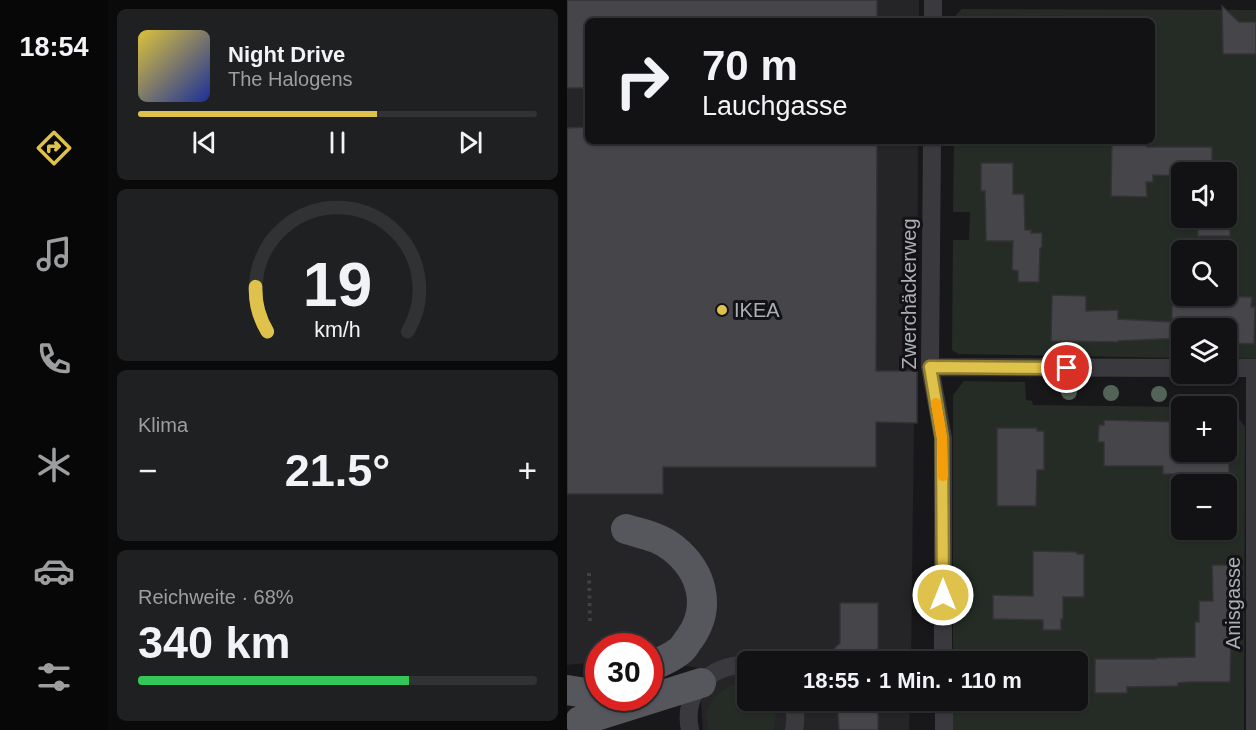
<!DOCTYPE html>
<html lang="de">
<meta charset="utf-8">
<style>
:root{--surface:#121214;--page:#1f2022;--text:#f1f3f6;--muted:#9c9ea0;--line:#313234;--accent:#dfc24b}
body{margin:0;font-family:Helvetica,sans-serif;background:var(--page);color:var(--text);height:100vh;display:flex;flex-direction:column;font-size:22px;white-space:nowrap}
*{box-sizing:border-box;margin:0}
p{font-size:20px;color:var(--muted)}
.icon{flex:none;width:33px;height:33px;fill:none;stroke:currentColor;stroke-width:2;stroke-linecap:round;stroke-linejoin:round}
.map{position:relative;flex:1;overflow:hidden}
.sheet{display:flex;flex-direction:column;gap:9px;padding:9px;background:#0a0a0b;width:459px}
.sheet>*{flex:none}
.hud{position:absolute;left:18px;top:18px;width:570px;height:126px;border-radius:9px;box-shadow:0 2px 4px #0004,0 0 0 2px var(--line);background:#121214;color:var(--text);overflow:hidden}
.fabs{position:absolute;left:604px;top:162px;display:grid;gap:12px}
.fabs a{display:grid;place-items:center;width:66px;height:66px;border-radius:9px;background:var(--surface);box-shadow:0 2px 4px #0004,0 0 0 2px var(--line);font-size:30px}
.speed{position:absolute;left:18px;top:633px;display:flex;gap:12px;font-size:30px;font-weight:700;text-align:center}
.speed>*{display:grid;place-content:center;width:78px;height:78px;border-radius:50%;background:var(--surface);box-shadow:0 2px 4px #0004,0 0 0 2px var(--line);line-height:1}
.speed .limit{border:9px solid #d22;background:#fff;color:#111}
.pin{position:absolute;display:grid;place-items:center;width:51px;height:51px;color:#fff;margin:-26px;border:3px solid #fff;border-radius:50%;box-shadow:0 2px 6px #0007}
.me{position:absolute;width:66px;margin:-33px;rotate:0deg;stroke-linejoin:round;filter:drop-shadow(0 0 4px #0008)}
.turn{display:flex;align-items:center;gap:21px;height:126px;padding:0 18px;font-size:27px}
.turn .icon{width:78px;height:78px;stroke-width:2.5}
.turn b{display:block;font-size:42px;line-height:51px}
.big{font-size:45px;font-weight:800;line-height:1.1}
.sheet .tile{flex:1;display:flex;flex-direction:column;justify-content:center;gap:9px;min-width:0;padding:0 21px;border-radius:9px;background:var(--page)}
.sheet .dial{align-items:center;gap:0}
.dial svg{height:156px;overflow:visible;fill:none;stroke:var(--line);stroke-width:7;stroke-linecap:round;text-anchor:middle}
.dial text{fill:var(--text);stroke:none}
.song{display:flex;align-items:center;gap:18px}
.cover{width:72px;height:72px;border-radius:9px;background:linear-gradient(135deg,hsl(50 70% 55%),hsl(230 70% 35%))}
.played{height:6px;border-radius:3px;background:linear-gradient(90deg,var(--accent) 60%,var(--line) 60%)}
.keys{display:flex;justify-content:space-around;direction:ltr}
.heat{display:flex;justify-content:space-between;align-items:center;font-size:33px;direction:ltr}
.charge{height:9px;border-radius:4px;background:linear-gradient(90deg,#34c759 68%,var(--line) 0)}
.trip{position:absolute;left:170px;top:651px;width:351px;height:60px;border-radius:9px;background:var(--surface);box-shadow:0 2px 4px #0004,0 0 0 2px var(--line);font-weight:800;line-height:60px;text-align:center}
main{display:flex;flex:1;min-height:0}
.menu{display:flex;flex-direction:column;width:108px;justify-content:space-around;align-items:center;background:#070708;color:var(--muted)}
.menu .icon{width:42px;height:42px}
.menu .on{color:var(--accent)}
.menu b{font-size:27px;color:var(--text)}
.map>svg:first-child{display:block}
.built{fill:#252427}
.green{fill:#252c26;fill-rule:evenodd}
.building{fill:#46454a;stroke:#333236;stroke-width:1.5}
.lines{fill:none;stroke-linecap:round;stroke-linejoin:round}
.path{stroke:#404045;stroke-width:4;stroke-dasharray:3 4.5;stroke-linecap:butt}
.street{stroke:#3a3a3e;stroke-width:18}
.primary{stroke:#56565d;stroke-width:30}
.tree{fill:#546358}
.route-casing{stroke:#917e31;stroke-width:15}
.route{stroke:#dfc24b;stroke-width:10}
.slow{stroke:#f59e0b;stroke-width:10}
.poi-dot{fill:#dfc24b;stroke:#131315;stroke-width:2}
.labels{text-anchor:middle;stroke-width:6;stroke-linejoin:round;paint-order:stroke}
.street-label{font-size:20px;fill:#acaeb8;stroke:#131315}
.poi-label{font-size:20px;fill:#acaeb8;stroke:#131315;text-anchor:start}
</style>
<main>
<nav class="menu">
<b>18:54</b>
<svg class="icon on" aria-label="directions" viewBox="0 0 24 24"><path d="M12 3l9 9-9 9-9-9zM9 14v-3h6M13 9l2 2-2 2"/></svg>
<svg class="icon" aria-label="music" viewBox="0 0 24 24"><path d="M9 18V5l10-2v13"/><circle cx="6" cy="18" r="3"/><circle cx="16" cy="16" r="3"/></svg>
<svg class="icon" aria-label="phone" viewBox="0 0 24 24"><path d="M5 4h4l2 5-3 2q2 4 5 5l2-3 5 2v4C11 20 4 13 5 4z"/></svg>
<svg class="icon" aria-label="climate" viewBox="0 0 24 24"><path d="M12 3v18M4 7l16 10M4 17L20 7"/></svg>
<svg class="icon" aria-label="car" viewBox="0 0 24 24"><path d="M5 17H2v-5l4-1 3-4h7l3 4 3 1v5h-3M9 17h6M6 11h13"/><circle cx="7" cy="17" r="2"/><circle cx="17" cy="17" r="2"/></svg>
<svg class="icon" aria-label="filters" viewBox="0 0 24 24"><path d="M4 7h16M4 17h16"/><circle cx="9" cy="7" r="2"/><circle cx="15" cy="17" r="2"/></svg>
</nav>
<section class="sheet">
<div class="tile">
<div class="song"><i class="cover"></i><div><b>Night Drive</b><p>The Halogens</p></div></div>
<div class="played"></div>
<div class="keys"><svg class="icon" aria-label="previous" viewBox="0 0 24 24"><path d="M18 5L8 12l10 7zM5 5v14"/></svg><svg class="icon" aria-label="pause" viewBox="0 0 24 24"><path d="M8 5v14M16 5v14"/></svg><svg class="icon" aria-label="next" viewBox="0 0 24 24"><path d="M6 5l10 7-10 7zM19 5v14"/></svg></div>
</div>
<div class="tile dial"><svg viewBox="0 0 100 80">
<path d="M14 69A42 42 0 1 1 86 69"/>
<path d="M14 69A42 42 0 0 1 8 46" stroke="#dfc24b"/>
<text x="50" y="56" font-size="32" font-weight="700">19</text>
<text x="50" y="72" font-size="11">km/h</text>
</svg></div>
<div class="tile"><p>Klima</p>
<div class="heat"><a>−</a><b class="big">21.5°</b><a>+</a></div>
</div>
<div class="tile"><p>Reichweite · 68%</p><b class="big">340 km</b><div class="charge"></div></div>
</section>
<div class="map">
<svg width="689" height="730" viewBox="0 0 689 730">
<rect width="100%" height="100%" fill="#18181a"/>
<path class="built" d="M0,0h352v21h-331v120h330l-1,282h-3l-3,238 -164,1v38l163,1 -1,29h-206l-4,-62 -49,-7 -1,-15h-50l-1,16 -31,3z"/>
<path class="green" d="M395,9l294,1v349l-29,-1v-30h-45v30l-224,-4 -6,-4 1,-110h16l1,-28h-17l1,-71h198v-120h-197v-5zM615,172h45v46h-45zM615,250h45v46h-45z
M397,381l61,1 1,18 6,1 1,4 149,2v45h45v-45h3l15,20 -1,303h-291v-29l124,-1v-38l-124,-1v-266zM615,484h45v46h-45z
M168,684h12v16l24,1c5,9 6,18 3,29h-65c-8,-22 7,-39 26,-46z"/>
<path class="building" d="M0,0h310v21h-289v67h-21z
M655,6l17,16h17v32h-33z
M21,127v14h289l-1,230h41v52l-41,-1v45h-213v27h-96v-366z
M545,141h35v6h65v25h-30v4l-29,-1v7h-7l1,15 -36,-1z
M414,163h32v31h11l1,36h6v3h11v14l-2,1 -1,34h-21v-11l-6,-1 1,-29h-27l-1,-50h-4z
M631,218h32v18h-32z
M485,295l34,1v15l32,-1v9l54,3v-24h31v-2l49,1 -1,10h4l-1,37 -27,-1v-15h-45v10l-64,3v1l-67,-1z
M537,420l78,2v30h47v22h-66v-8h-59v-24h-6l1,-17h5z
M430,428h40v3h7v39h-7l-1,36h-39z
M466,551l44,1v2h7v43h-21v22h-2v11h-18v-10l-50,-1v-24l40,1z
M645,565h19l2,73h-2l-1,44h-41l-11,1v3l-51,1v6h-32v-34h61v-1l39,-1v-35h4v-21h14z
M273,603h38v59h-58l20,-19z
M270,700h41v30h-39z"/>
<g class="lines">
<path class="path" d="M22,573l1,51"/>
<path class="street" d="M366,21v-21
M365,141l-2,226 13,71v224
M363,367l252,1
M660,368h29
M688,368v362
M225,700c4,10 4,20 2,30
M377,700v30
M123,730c-8,-38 20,-66 57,-65"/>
<path class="primary" d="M59,529c16,5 34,8 47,19 29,23 39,59 17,90 -3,3 -5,8 -8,11 -9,8 -21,13 -33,18
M0,690l32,5
M13,721l121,-38"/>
</g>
<g class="tree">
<circle cx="502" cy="392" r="8"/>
<circle cx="544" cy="393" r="8"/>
<circle cx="592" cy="394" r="8"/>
</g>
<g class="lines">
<g class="route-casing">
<path id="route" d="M376,595l-1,-157 -12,-71 137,1"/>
</g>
<use href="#route" class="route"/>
<path class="slow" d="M369,403l6,35 1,38"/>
</g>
<circle class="poi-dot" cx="155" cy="310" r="6"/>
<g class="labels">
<g class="street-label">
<text transform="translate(342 294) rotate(-90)" y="7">Zwerchäckerweg</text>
<text transform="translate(666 603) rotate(-90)" y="7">Anisgasse</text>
</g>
<g class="poi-label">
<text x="167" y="317">IKEA</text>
</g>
</g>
</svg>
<div class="fabs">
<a><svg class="icon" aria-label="sound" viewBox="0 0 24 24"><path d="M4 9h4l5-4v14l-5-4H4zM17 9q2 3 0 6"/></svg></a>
<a><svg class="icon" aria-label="search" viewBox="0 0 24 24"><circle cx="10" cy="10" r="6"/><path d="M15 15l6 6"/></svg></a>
<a><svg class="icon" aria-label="layers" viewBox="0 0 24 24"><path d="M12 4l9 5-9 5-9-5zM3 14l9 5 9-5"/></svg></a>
<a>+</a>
<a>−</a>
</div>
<div class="speed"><div class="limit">30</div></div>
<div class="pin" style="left:500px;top:368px;background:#d93025"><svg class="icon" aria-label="arrive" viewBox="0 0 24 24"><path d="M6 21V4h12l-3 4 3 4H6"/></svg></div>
<svg class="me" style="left:376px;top:595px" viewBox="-20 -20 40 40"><circle r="17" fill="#dfc24b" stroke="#fff" stroke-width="3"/><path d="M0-11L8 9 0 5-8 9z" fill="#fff"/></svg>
<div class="trip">18:55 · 1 Min. · 110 m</div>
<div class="hud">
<div class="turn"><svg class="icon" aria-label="right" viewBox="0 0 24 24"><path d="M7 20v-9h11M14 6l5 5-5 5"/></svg><div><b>70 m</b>Lauchgasse</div></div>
</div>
</div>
</main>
